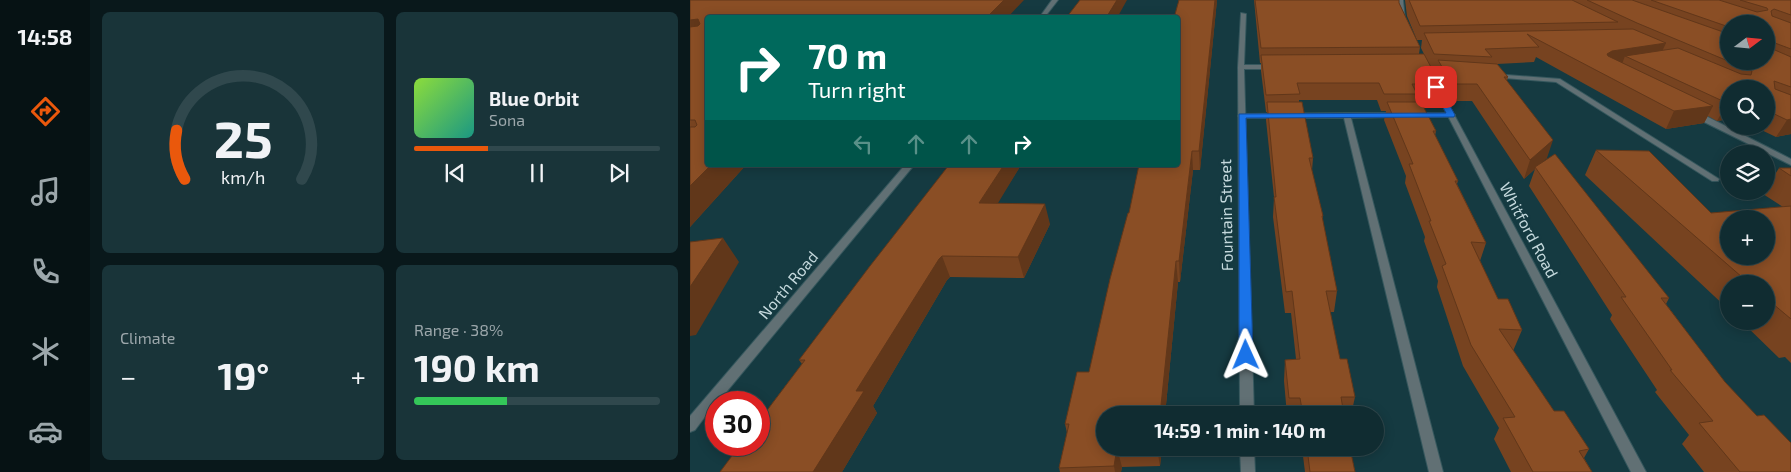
<!DOCTYPE html>
<meta charset="utf-8">
<style>
:root{--surface:#102c31;--page:#193439;--text:#f1f3f6;--muted:#9ca7ab;--line:#30484d;--accent:#ea580c}
body{margin:0;font-family:"Exo 2",sans-serif;background:var(--page);color:var(--text);height:100vh;display:flex;flex-direction:column;font-size:19px;white-space:nowrap}
*{box-sizing:border-box;margin:0}
p{font-size:16px;color:var(--muted)}
.icon{flex:none;width:28px;height:28px;fill:none;stroke:currentColor;stroke-width:2;stroke-linecap:round;stroke-linejoin:round}
.map{position:relative;flex:1;overflow:hidden}
.details{display:flex;flex-direction:column;gap:12px;padding:12px;background:#09181b;width:600px}
.details>*{flex:none}
.top-card{position:absolute;left:15px;top:15px;width:475px;height:152px;border-radius:5px;box-shadow:0 2px 12px #0003,0 0 0 1px var(--line);background:#00695c;color:#fff;overflow:hidden}
.needle{width:32px;rotate:74deg}
.tools{position:absolute;left:1030px;top:15px;display:grid;gap:10px}
.tools a{display:grid;place-items:center;width:55px;height:55px;border-radius:50%;background:var(--surface);box-shadow:0 2px 12px #0003,0 0 0 1px var(--line);font-size:25px}
.speed{position:absolute;left:15px;top:391px;display:flex;gap:10px;font-size:25px;font-weight:700;text-align:center}
.speed>*{display:grid;place-content:center;width:65px;height:65px;border-radius:50%;background:var(--surface);box-shadow:0 2px 12px #0003,0 0 0 1px var(--line);line-height:1}
.speed .limit{border:8px solid #d22;background:#fff;color:#111}
.pin{position:absolute;display:grid;place-items:center;width:42px;height:42px;color:#fff;margin:-21px;border-radius:10px;box-shadow:0 2px 8px #0006}
.me{position:absolute;width:55px;margin:-28px;rotate:359deg;stroke-linejoin:round;filter:drop-shadow(0 0 4px #0008)}
.turn{display:flex;align-items:center;gap:18px;height:105px;padding:0 20px;font-size:22px}
.turn .icon{width:65px;height:65px;stroke-width:2.5}
.turn b{display:block;font-size:35px;line-height:42px}
.lanes{display:flex;align-items:center;height:48px;padding:0 20px;background:#0003;justify-content:center;gap:25px;direction:ltr}
.lanes .off{opacity:.35}
.big{font-size:38px;font-weight:700;line-height:1.1}
.details .tile{flex:1;display:flex;flex-direction:column;justify-content:center;gap:8px;min-width:0;padding:0 18px;border-radius:8px;background:var(--page)}
.details .dial{align-items:center;gap:0}
.dial svg{height:130px;overflow:visible;fill:none;stroke:var(--line);stroke-width:7;stroke-linecap:round;text-anchor:middle}
.dial text{fill:var(--text);stroke:none}
.song{display:flex;align-items:center;gap:15px}
.cover{width:60px;height:60px;border-radius:8px;background:linear-gradient(135deg,hsl(90 70% 55%),hsl(170 70% 35%))}
.played{height:5px;border-radius:2px;background:linear-gradient(90deg,var(--accent) 30%,var(--line) 30%)}
.keys{display:flex;justify-content:space-around;direction:ltr}
.heat{display:flex;justify-content:space-between;align-items:center;font-size:28px;direction:ltr}
.charge{height:8px;border-radius:4px;background:linear-gradient(90deg,#34c759 38%,var(--line) 0)}
.details .tiles{flex:1;display:grid;gap:12px;grid-template-columns:repeat(2,1fr)}
.trip{position:absolute;left:406px;top:406px;width:288px;height:50px;border-radius:25px;background:var(--surface);box-shadow:0 2px 12px #0003,0 0 0 1px var(--line);font-weight:700;line-height:50px;text-align:center}
main{display:flex;flex:1;min-height:0}
.tab-bar{display:flex;flex-direction:column;width:90px;justify-content:space-around;align-items:center;background:#061214;color:var(--muted)}
.tab-bar .icon{width:35px;height:35px}
.tab-bar .current{color:var(--accent)}
.tab-bar b{font-size:22px;color:var(--text)}
.map>svg:first-child{display:block}
.lines{fill:none;stroke-linecap:round;stroke-linejoin:round}
.lane-casing{stroke:#35575d;stroke-width:2}
.street-casing{stroke:#35575d;stroke-width:2}
.lane{fill:#617074;fill-rule:evenodd}
.street{fill:#617074;fill-rule:evenodd}
.wall{fill:#774320;fill-rule:evenodd}
.shaded-wall{fill:#61371a}
.building{fill:#8a4e25;stroke:#61371a;fill-rule:evenodd}
.route{fill:#1a73e8;stroke:#114b97}
.labels{text-anchor:middle;stroke-width:5;stroke-linejoin:round;paint-order:stroke}
.street-label{font-size:16px;fill:#c5d9dd;stroke:#153a41}
</style>
<main>
<nav class="tab-bar">
<b>14:58</b>
<svg class="icon current" aria-label="directions" viewBox="0 0 24 24"><path d="M12 3l9 9-9 9-9-9zM9 14v-3h6M13 9l2 2-2 2"/></svg>
<svg class="icon" aria-label="music" viewBox="0 0 24 24"><path d="M9 18V5l10-2v13"/><circle cx="6" cy="18" r="3"/><circle cx="16" cy="16" r="3"/></svg>
<svg class="icon" aria-label="phone" viewBox="0 0 24 24"><path d="M5 4h4l2 5-3 2q2 4 5 5l2-3 5 2v4C11 20 4 13 5 4z"/></svg>
<svg class="icon" aria-label="climate" viewBox="0 0 24 24"><path d="M12 3v18M4 7l16 10M4 17L20 7"/></svg>
<svg class="icon" aria-label="car" viewBox="0 0 24 24"><path d="M5 17H2v-5l4-1 3-4h7l3 4 3 1v5h-3M9 17h6M6 11h13"/><circle cx="7" cy="17" r="2"/><circle cx="17" cy="17" r="2"/></svg>
</nav>
<section class="details">
<div class="tiles">
<div class="tile dial"><svg viewBox="0 0 100 80">
<path d="M14 69A42 42 0 1 1 86 69"/>
<path d="M14 69A42 42 0 0 1 9 39" stroke="#ea580c"/>
<text x="50" y="56" font-size="32" font-weight="700">25</text>
<text x="50" y="72" font-size="11">km/h</text>
</svg></div>
<div class="tile">
<div class="song"><i class="cover"></i><div><b>Blue Orbit</b><p>Sona</p></div></div>
<div class="played"></div>
<div class="keys"><svg class="icon" aria-label="previous" viewBox="0 0 24 24"><path d="M18 5L8 12l10 7zM5 5v14"/></svg><svg class="icon" aria-label="pause" viewBox="0 0 24 24"><path d="M8 5v14M16 5v14"/></svg><svg class="icon" aria-label="next" viewBox="0 0 24 24"><path d="M6 5l10 7-10 7zM19 5v14"/></svg></div>
</div>
<div class="tile"><p>Climate</p>
<div class="heat"><a>−</a><b class="big">19°</b><a>+</a></div>
</div>
<div class="tile"><p>Range · 38%</p><b class="big">190 km</b><div class="charge"></div></div>
</div>
</section>
<div class="map">
<svg width="1101" height="472" viewBox="0 0 1101 472">
<rect width="100%" height="100%" fill="#153a41"/>
<g class="lines">
<g class="lane-casing">
<path id="lane" d="M804,74l66,5 159,100 -1,2h-6l-156,-99 -64,-5v-2z
M1000,111h6l95,48v6l-101,-50z
M657,113h51l4,2 -4,2 -47,1 92,354h-14l-85,-354h-102l-4,-2 4,-2z
M722,113h39l4,2 -4,2h-39z"/>
</g>
<g class="street-casing">
<path id="street" d="M362,0h6l-14,18h-5z
M707,0h6l2,20 -5,-1z
M551,13l5,1 -2,51h29l3,2 -3,2h-29l10,346h-14l-2,-348z
M743,79l3,2 210,391h-15l-201,-391z
M215,165h9l-196,237h-2l-21,28 -5,2v-16z
M550,448h14l1,24h-14z"/>
</g>
<use href="#lane" class="lane"/>
<use href="#street" class="street"/>
</g>
<path class="wall" d="M0,0l18,18v147h38l-56,62z
M527,0l-17,170h-7l-13,112h-2l-13,133h-60v33h57l-2,18 -38,1 -1,5h-61l-1,-4 8,-35 -2,-9 24,-52 40,-159z
M564,0h145v3l21,44 -1,7h5l-3,-6 1,-8h-5l-10,-24 -2,-16h386v134l-15,3 -23,-11h13v-37h-37v30l-12,2 -9,-5 -4,7 -38,6 -130,-72 -2,5 -37,2 11,13 -1,4 40,77 -6,5 128,135 -3,6 125,168h-87l-22,-28 7,-9 -34,-43 2,-2 -47,-71 2,-4 -83,-129 6,-17 -11,10 -52,-78h-24l-8,-15 -3,15h-21l-1,1 21,29 -1,5 23,45 -1,3 29,59 -6,18 18,38 24,31 -9,21 41,60 35,38 -5,9 8,14h-81l-17,-33 5,-11 -36,-62 -26,-79 1,-6 -14,-40 1,-4 -20,-54 1,-7 -22,-56 2,-9h-5l-4,-11h-78v2l14,56 -1,13 11,45v6l14,69 -3,21h-4l10,47 15,38 -4,18h-64l-3,-34 1,-21 11,-1 -5,-46h-6l-12,-96 1,-20 -8,-77 1,-8h-1l-5,-41v-8h-1zM1039,24h37l-37,37zM742,69l4,1 -1,4z
M906,150l115,63 72,-6 -20,-13 2,-3h1v-2l13,-21h12v195l-6,-6 -6,1 -38,-37h25v-37h-37v26l-144,-135z
M259,165h72l-24,38 53,21 -26,54 -74,-1 -3,3 -74,126 4,7 -35,59h-122l82,-108 -3,-4z
M612,448h48l5,24h-50z"/>
<path class="shaded-wall" d="M314,0h20l-17,18h-21z
M427,0h10l-10,18h-11z
M525,0h2l-17,170 -1,-19z
M8,19l10,17 -18,3v-19z
M976,43l-7,15 -34,-2 -3,8 -16,2 1,-12 5,-3z
M1085,43l-8,15v-13z
M1037,103h2v16l-12,2z
M1023,106l-9,17 -38,6 8,-18z
M1101,119v15l-15,3 11,-17z
M863,140l-6,18 -11,10 -1,-1v2l-11,10 6,-19z
M502,151l1,19 -13,112 -1,-21z
M21,165h35l-56,62v-41z
M314,165h17l-35,58 -7,-20z
M355,204l5,20 -26,54 -6,-21z
M33,238l16,24 -43,73 -6,1v-49z
M252,256l8,21 -3,3 -74,126 4,7 -35,59h-29l43,-81 83,-132z
M486,261l2,21 -13,133h-5z
M427,448l5,19 -1,5h-6l-1,-6z
M467,448h5l-2,18z"/>
<path class="building" d="M0,0h314l-18,18h-278v147h3l-21,21v-59h5l2,-2 -2,-5h-5v-93l8,-1 2,-2 -2,-5 -8,1z
M390,0h37l-11,18h-40z
M489,0h36l-16,151h-7l-13,110h-3l-16,154h-55v33h12l-3,18 -55,2 10,-44h-4l12,-52h12l21,-93 18,-66h1l10,-48h39v-147h-4z
M565,0h144v3l21,44 -159,1z
M719,0h163l46,22 -198,4z
M897,0h45l97,34v27h37v-37h-37v3l-78,-27h68l38,12 11,-2 -1,-2 -27,-8h51v15l-17,-6 -3,2 1,5 19,7v26l-16,-6 -8,2 1,2 23,10v30l-17,-6 1,8 16,6v24l-4,1 -21,-10v-21h-37v14h-2l-102,-47 53,-8 63,26 10,1 1,-4 -115,-48z
M943,29l33,14 -54,8 -5,3 1,2 105,50 -39,5 -147,-77 12,13 -54,2 7,8 -58,-3 -10,-21z
M734,54l16,30h-28l5,10h-33l-5,-11h-82l3,11 -34,1 -5,-40z
M748,60l59,4 11,13h-4l49,63 -23,20 -53,-76h-25z
M577,102h35l11,56h-4l14,58h-1l15,75h-11l14,68h7l8,38h-14l3,18h-41l-3,-17h-11l-4,-38 15,-1 -8,-68 -6,1 -12,-95h2z
M697,102h34l15,29h-3l25,50h-3l31,62 -15,-1 27,57h10l14,31 -23,-1 55,82h10l25,38 -10,2 13,21h-59l-30,-54 12,-1 -44,-72 -29,-79 4,-2 -17,-43h2l-22,-57h4z
M906,150l53,1 62,62 80,-7v113l-25,-21v-14h-16zM1039,219h37v37h-37z
M865,154l114,144h-8l64,84 32,34 7,-1 27,28v29h-51l-41,-49 14,-2 -43,-51h2l-51,-73h5l-91,-130z
M259,165h55l-25,38 66,1 -27,53 -76,-1 -3,3 -83,132h8l-51,81h-93l20,-27h19v-24l46,-61h-6l71,-94z
M1089,168h12v8z
M33,238l-33,49v-45z
M617,448h43l5,24h-45z"/>
<path class="route" d="M746,85l4,2 15,28 -1,2 -208,1 7,237 -2,4 -5,2 -5,-2 -2,-4v-241l207,-1 -14,-26z"/>
<g class="labels">
<g class="street-label">
<text transform="translate(536 215) rotate(-91)" y="6">Fountain Street</text>
<text transform="translate(839 230) rotate(62)" y="6">Whitford Road</text>
<text transform="translate(98 285) rotate(-50)" y="6">North Road</text>
</g>
</g>
</svg>
<div class="tools">
<a><svg class="needle" viewBox="-14 -14 28 28"><path d="M0-13l5 13h-10z" fill="#e53935"/><path d="M0 13l5-13h-10z" fill="#9ca7ab"/></svg></a>
<a><svg class="icon" aria-label="search" viewBox="0 0 24 24"><circle cx="10" cy="10" r="6"/><path d="M15 15l6 6"/></svg></a>
<a><svg class="icon" aria-label="layers" viewBox="0 0 24 24"><path d="M12 4l9 5-9 5-9-5zM3 14l9 5 9-5"/></svg></a>
<a>+</a>
<a>−</a>
</div>
<div class="speed"><div class="limit">30</div></div>
<div class="pin" style="left:746px;top:87px;background:#d93025"><svg class="icon" aria-label="arrive" viewBox="0 0 24 24"><path d="M6 21V4h12l-3 4 3 4H6"/></svg></div>
<svg class="me" style="left:556px;top:355px" viewBox="-20 -20 40 40"><path d="M0-17L14 15 0 8-14 15z" fill="#1a73e8" stroke="#fff" stroke-width="4"/></svg>
<div class="trip">14:59 · 1 min · 140 m</div>
<div class="top-card">
<div class="turn"><svg class="icon" aria-label="right" viewBox="0 0 24 24"><path d="M7 20v-9h11M14 6l5 5-5 5"/></svg><div><b>70 m</b>Turn right</div></div>
<div class="lanes"><svg class="icon off" aria-label="left" viewBox="0 0 24 24"><path d="M17 20v-9H6M10 6l-5 5 5 5"/></svg><svg class="icon off" aria-label="ahead" viewBox="0 0 24 24"><path d="M12 20V5M6 11l6-6 6 6"/></svg><svg class="icon off" aria-label="ahead" viewBox="0 0 24 24"><path d="M12 20V5M6 11l6-6 6 6"/></svg><svg class="icon" aria-label="right" viewBox="0 0 24 24"><path d="M7 20v-9h11M14 6l5 5-5 5"/></svg></div>
</div>
</div>
</main>
